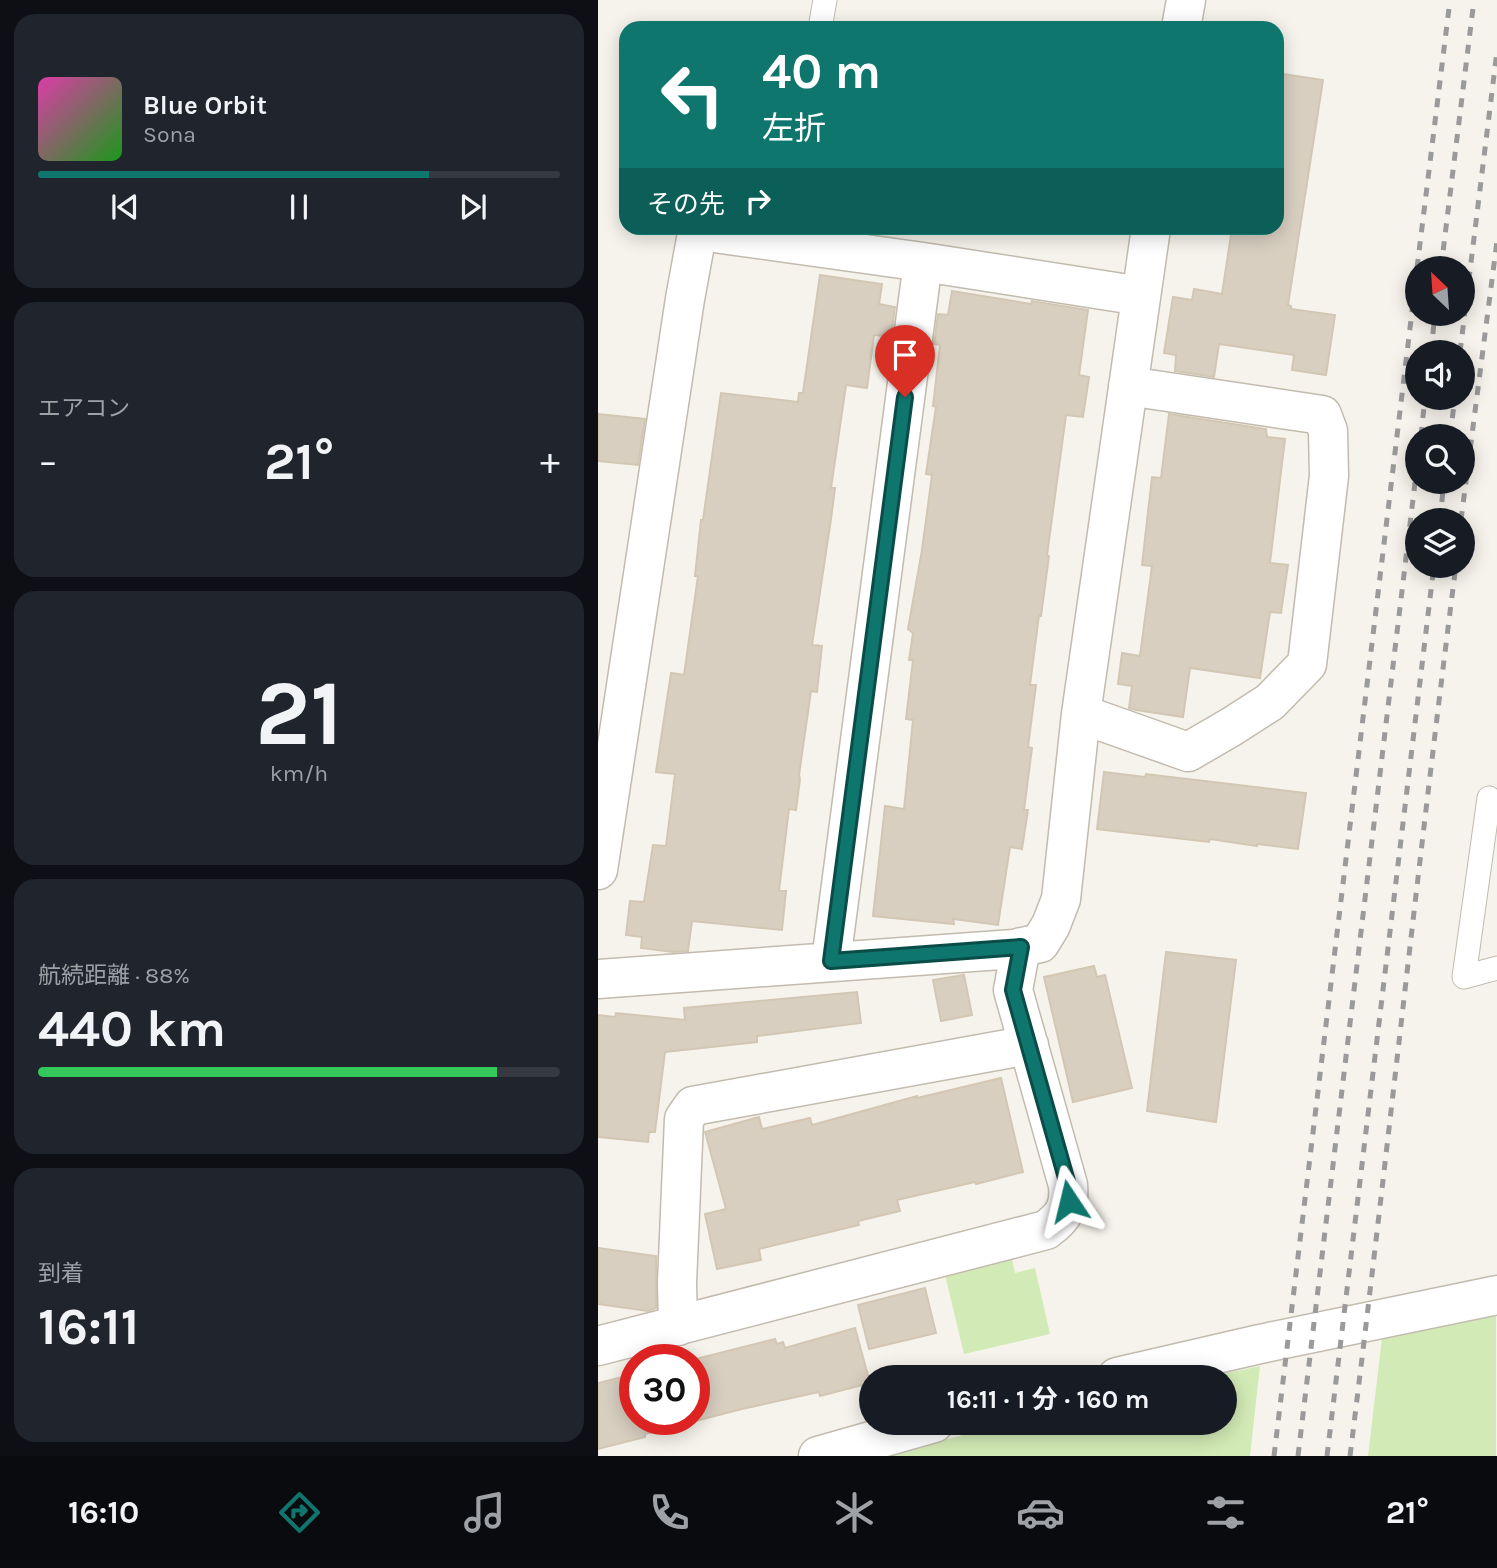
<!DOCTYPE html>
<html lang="ja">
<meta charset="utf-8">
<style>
:root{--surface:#171b24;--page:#20242c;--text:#f1f3f6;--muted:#9ea1a6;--line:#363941;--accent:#0f766e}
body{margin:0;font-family:Karla,"Noto Sans JP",sans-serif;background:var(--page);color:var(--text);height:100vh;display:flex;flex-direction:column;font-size:26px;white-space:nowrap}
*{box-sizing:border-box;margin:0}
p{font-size:23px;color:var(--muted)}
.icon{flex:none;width:38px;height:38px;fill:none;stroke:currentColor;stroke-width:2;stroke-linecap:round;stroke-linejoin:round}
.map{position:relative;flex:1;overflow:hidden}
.details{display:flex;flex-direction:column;gap:14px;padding:14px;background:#0d0f14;width:598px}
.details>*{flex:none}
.banner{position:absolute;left:21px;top:21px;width:665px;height:214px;border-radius:21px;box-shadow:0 4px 18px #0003;background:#0f766e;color:#fff;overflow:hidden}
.needle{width:46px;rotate:335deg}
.tools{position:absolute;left:807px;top:256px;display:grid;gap:14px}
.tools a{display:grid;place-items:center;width:70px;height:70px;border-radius:50%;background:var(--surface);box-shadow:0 4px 18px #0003;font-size:35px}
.speed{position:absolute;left:21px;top:1344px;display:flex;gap:14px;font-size:35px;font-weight:700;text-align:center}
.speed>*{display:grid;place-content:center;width:91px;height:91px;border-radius:50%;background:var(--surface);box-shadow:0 4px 18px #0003;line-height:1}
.speed .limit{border:10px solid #d22;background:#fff;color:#111}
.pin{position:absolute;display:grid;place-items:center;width:60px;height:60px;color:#fff;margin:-72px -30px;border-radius:50% 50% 50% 0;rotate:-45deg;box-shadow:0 0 7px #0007}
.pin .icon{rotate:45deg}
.me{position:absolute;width:77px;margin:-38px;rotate:350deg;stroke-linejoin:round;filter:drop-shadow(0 0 5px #0008)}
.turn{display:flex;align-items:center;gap:24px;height:147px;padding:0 28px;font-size:32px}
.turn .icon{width:91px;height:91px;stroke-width:2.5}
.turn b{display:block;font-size:49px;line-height:60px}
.then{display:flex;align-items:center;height:66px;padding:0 28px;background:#0003;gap:14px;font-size:26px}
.big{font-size:52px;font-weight:700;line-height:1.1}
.details .tile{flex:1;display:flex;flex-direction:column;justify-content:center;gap:10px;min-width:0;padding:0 24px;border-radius:21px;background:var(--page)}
.details .dial{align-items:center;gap:0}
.dial b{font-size:91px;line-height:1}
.song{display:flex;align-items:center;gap:21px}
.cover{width:84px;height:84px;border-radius:10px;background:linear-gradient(135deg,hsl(320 70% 55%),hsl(120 70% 35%))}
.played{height:7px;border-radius:4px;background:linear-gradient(90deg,var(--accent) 75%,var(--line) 75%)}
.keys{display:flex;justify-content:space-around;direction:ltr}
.heat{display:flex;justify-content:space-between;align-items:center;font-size:38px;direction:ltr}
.charge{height:10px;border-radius:5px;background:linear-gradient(90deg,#34c759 88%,var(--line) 0)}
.trip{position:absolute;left:261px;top:1365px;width:378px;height:70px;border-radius:35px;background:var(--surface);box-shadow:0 4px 18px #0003;font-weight:700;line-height:70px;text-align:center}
.dock{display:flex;height:112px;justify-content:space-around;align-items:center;background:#090b0e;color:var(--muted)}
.dock .icon{width:49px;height:49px}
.dock .current{color:var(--accent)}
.dock b{font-size:32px;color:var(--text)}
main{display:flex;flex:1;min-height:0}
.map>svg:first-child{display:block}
.green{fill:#d2eab5}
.building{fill:#d8cfc1;stroke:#d3c7b4;stroke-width:2}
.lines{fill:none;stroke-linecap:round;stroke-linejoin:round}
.lane-casing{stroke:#c2bbae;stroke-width:25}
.street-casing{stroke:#c2bbae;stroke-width:41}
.lane{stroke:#fff;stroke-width:23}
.street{stroke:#fff;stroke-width:38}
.rail{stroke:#9a9a9a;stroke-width:5;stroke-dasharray:9 9;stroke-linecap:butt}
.route-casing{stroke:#0a4d48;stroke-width:18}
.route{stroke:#0f766e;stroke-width:12}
</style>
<main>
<section class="details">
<div class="tile">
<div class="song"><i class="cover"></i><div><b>Blue Orbit</b><p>Sona</p></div></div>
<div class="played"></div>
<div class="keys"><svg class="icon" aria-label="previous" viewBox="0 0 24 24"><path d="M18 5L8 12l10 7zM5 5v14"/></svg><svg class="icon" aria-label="pause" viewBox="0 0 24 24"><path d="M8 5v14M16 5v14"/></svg><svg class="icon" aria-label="next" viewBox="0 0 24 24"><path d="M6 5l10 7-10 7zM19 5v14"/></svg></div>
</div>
<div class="tile"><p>エアコン</p>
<div class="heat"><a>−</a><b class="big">21°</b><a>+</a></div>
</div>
<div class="tile dial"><b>21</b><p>km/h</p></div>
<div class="tile"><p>航続距離 · 88%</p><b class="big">440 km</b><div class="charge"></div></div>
<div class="tile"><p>到着</p><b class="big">16:11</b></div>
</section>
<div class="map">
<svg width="899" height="1456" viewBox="0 0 899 1456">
<rect width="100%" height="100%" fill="#f6f3ec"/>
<path class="green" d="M414,1259l3,14 20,-5 15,66 -86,20 -19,-79z
M898,1315v141h-128l14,-118z
M662,1366l-10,90h-367l126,-33h215v-46h-15z"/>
<path class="building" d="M679,73l46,7 -35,225 3,1v3l44,6 -9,60 -34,-5 2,-15 -75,-11 -5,33 -39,-6 1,-16 -12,-2 9,-56 19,3 2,-11 28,5 10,-66h45z
M222,275l62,9 -3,20 16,3 -4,30 -17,-2 -7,53 -21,-3 -15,103h4l-4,31 -19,126 10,1 -5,46 -6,-1 -12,84 1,4 -4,31 -7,-1 -10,82h7l-4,39 -90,-9 -4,30 -15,1 -32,-4 1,-11 -16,-2 4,-34 14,1 9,-57 13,1 9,-72 -19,-2 3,-20 12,-79 13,2 14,-99h-3l6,-56h2l18,-127 77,9 1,-9h4z
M354,291l79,13 1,-3 56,9 -9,65 10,2 -6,40 -17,-2 -19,140 2,1 -8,60 -2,-1 -9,70h6l-8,62 4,1 -8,62h4l-6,39 -12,-2 -12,78 -45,-6 1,5 -81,-8 12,-110 19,3 9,-89 -7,-1 7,-59h-4l4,-27 -5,-4 14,-79 10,-75 -6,-1 10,-67 -3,-1 7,-61 -6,-1 4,-30 10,1z
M0,414l47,5 -7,46 -40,-4z
M571,414l97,15 1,8 18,2 -15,124 18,2 -7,48 -11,-1 -10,66 -70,-10 -7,49 -47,-7 -7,-2 3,-22 -14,-2 4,-31 18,3 12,-90 -10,-1 10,-88 9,1z
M506,772l41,5 1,-3 160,19 -8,56 -41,-5v2l-47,-7 -1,3 -112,-13z
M568,952l70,8 -20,162 -69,-11z
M496,966l3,11 8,-2 27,113 -59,14 -29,-125z
M366,975l8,40 -31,6 -8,-41z
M259,992l4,31 -104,13v6l-92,10 -10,80h-6l-1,10 -50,-5v-122l17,2 1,-4 69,7 -1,-12z
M403,1078l22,94 -47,12 -1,-2 -78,18 3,11 -42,10 1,4 -100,24 2,11 -44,9 -12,-55 21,-5 -21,-77 54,-15 3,12 48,-11 2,7 105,-29v2z
M0,1248l58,8v52l-8,3 -50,-7z
M327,1288l11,45 -67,16 -11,-44z
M257,1328l15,55 -50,13 -1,-4 -77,17 -97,25v3l-47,12v-66l37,-9v45h59v-59h-2l83,-21 2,5 6,-2 2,6z"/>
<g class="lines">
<g class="lane-casing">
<path id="lane" d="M222,28l5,-28
M891,798l-25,179 33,-9"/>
</g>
<g class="street-casing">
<path id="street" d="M583,28l5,-28
M483,714l107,38 43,-25 39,-25 37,-38 22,-188 -1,-45 -6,-16 -194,-29
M0,870l87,-571 11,-60 11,-7 216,30 218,34
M233,961l92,-699
M0,979l416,-30 26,-6 11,-18 10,-26 20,-185 70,-486
M80,1326l-1,-43 7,-164 9,-13 336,-61
M0,1346l448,-116c18,-13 24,-23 22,-45l-55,-195 8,-43
M519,1377l143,-33 237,-49
M220,1456l116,-33"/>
</g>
<use href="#lane" class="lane"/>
<use href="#street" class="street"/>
<path class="rail" d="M819,268l33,-268
M843,268l33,-268
M833,352l4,-39
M862,352l37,-301
M823,436l4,-39
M852,436l5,-39
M842,520l4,-39
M863,520l36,-279
M676,1456l143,-1186
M700,1456l119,-990
M729,1456l107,-891
M752,1456c37,-297 68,-594 106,-891"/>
</g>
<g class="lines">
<g class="route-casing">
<path id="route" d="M307,397l-74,564 190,-14 -8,43 55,195 1,16"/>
</g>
<use href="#route" class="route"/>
</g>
</svg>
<div class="tools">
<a><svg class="needle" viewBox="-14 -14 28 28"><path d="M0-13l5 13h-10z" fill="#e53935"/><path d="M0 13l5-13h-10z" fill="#9ea1a6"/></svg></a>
<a><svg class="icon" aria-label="sound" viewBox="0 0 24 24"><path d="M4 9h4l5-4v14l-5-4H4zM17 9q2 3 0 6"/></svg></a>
<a><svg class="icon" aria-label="search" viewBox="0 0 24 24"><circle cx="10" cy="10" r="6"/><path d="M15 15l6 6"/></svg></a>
<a><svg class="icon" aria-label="layers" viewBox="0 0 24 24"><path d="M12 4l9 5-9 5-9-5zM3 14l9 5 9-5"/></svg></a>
</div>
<div class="speed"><div class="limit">30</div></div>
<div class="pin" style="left:307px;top:397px;background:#d93025"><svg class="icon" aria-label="arrive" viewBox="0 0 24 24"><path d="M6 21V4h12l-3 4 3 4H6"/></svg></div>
<svg class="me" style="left:471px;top:1201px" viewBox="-20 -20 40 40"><path d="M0-17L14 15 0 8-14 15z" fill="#0f766e" stroke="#fff" stroke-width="4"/></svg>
<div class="trip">16:11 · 1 分 · 160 m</div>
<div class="banner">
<div class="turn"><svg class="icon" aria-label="left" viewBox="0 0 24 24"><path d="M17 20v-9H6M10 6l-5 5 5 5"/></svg><div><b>40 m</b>左折</div></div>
<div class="then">その先<svg class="icon" aria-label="right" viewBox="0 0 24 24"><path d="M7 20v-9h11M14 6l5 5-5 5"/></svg></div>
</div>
</div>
</main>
<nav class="dock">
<b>16:10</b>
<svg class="icon current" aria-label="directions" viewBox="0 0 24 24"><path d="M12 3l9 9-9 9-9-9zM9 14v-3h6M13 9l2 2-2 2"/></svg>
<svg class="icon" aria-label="music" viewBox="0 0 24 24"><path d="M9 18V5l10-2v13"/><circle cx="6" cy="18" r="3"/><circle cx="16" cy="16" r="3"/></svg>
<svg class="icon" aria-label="phone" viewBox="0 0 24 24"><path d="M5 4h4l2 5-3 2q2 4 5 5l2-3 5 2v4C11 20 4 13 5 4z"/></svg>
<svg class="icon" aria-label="climate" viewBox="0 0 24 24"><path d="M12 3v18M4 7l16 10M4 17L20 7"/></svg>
<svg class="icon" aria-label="car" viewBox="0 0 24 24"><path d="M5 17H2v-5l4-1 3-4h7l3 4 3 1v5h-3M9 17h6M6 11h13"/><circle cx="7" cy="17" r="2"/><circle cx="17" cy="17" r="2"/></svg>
<svg class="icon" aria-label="filters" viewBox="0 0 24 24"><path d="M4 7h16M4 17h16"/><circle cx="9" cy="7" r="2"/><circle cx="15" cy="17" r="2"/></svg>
<b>21°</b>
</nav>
